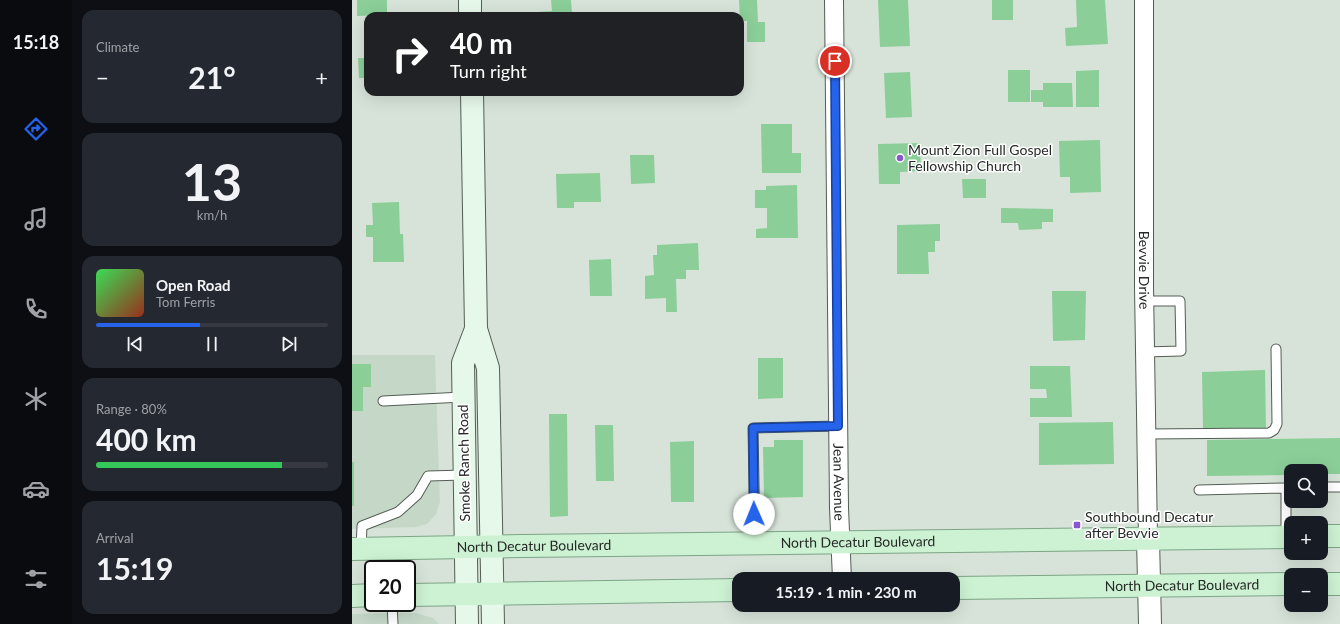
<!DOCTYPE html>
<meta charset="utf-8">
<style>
:root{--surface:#171b24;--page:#242831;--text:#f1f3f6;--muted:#9ea1a6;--line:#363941;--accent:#2563eb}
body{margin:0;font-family:Lato,sans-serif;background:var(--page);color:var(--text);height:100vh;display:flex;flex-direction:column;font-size:15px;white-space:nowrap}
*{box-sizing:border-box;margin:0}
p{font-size:13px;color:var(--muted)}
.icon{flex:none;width:22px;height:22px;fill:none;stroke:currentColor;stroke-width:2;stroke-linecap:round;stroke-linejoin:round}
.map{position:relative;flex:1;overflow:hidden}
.panel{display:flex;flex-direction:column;gap:10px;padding:10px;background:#0d0f14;width:280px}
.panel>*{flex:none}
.hud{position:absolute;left:12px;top:12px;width:380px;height:84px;border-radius:12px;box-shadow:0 4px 16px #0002;background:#202124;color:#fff;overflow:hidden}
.fabs{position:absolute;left:932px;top:464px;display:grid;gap:8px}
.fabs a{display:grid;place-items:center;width:44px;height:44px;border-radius:8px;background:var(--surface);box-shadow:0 4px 16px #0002;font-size:20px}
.speed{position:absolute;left:12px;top:560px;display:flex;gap:8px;font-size:20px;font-weight:700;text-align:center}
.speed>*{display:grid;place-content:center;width:52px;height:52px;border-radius:50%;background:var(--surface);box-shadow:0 4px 16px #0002;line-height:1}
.speed .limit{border:2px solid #111;border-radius:6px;background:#fff;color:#111}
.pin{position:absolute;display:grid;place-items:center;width:34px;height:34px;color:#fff;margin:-17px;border:2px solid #fff;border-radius:50%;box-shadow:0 1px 4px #0007}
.me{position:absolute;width:44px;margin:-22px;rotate:359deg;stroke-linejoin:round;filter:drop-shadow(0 0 3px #0008)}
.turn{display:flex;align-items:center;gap:14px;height:84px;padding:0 20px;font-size:18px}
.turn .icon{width:52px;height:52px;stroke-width:2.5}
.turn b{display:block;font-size:28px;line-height:34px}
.big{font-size:30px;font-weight:700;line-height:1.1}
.panel .card{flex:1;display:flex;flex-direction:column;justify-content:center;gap:6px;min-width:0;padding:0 14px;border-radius:12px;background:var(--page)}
.panel .dial{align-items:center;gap:0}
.dial b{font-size:52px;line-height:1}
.song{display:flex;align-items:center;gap:12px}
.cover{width:48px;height:48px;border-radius:6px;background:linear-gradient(135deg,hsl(130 70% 55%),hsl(10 70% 35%))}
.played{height:4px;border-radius:2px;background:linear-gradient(90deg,var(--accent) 45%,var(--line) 45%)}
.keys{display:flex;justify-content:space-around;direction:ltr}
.heat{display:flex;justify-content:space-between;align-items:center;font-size:22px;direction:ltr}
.charge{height:6px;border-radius:3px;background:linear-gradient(90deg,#34c759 80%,var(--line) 0)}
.trip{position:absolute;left:380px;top:572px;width:228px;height:40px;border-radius:12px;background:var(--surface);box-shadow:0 4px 16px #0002;font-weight:700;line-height:40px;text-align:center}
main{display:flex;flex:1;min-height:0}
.tabs{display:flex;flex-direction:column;width:72px;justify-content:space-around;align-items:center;background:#090b0e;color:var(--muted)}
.tabs .icon{width:28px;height:28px}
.tabs .selected{color:var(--accent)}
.tabs b{font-size:18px;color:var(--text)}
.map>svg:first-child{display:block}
.built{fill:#c5d8c8}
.building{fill:#8bce98}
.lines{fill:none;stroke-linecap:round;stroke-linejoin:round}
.service-casing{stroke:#535d54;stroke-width:11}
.minor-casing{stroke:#535d54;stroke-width:20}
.tertiary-casing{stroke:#535d54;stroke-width:24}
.secondary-casing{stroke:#535d54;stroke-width:24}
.primary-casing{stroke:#7ca584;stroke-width:24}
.service{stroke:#fff;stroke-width:9}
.minor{stroke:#fff;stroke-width:18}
.tertiary{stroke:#fff;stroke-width:22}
.secondary{stroke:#e6f8e9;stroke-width:22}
.primary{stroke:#cdf1d3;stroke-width:22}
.route-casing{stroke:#184099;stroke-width:10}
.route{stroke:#2563eb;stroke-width:7}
.poi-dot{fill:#8856ce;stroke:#fff;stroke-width:1.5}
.labels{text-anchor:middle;stroke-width:3;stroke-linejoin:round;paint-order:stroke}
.poi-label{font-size:14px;fill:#252a26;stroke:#fff;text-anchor:start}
.street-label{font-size:14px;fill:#252a26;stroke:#fff}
</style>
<main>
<nav class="tabs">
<b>15:18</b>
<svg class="icon selected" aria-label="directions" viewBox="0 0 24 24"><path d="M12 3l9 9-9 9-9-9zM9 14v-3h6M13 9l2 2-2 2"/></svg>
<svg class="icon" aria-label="music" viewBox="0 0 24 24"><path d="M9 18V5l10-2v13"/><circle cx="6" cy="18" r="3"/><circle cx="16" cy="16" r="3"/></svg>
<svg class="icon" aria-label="phone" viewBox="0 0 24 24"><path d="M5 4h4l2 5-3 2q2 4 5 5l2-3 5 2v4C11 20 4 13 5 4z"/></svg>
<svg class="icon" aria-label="climate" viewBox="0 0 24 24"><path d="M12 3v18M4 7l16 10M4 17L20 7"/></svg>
<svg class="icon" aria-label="car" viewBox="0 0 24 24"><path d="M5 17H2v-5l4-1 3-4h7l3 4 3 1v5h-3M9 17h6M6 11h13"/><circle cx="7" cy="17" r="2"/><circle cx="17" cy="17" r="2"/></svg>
<svg class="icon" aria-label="filters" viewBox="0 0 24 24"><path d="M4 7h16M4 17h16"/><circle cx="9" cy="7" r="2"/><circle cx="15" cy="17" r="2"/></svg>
</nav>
<section class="panel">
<div class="card"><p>Climate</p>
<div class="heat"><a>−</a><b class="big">21°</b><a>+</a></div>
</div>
<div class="card dial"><b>13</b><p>km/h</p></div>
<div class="card">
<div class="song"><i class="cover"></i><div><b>Open Road</b><p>Tom Ferris</p></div></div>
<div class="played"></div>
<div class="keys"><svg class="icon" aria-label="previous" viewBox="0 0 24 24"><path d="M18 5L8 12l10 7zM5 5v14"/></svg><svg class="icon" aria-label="pause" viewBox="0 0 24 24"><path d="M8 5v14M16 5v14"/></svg><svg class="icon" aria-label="next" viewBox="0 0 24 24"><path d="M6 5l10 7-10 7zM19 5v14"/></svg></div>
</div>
<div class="card"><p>Range · 80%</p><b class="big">400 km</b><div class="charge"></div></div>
<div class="card"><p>Arrival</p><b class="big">15:19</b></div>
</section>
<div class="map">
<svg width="988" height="624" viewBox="0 0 988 624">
<rect width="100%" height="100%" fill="#d7e3d9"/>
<path class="built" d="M0,355h83l5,147 -4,12 -9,10 -11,3 -64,2z
M64,613l17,5 6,6h-87v-10z"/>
<path class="building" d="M5,0h30v15l-30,1z
M199,0h20l1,13 -10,1v2h-25v-4l15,-1z
M387,0h18l1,22h7v20h-18v-21h-7z
M526,0h30l2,46 -30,1z
M640,0h21v20h-21z
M724,0h29l3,44 -42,2 -1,-18 12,-1z
M6,58h10v20h-9z
M656,70h22v32h-22z
M747,70v37h-23v-36z
M558,72l2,45 -26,1 -2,-45z
M691,83h29l1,24h-30v-5h-12v-12h12z
M409,124h31v29h9v20h-39z
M748,140l1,52 -31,1v-16h-10l-1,-36z
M568,143l1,28 -21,1v12h-21l-1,-40z
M278,155h24l1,28 -24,1z
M248,173l1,29h-27v6h-17l-1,-34z
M610,179h24v19h-23z
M445,185l1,53h-42v-9l11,-1v-20h-12v-18h11v-4z
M47,202l1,32h3l1,28h-31v-25h-7v-12h7l-1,-22z
M649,208l52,1v13h-11v7l-23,1 -1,-7h-17z
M588,224v17h-5v11h-7l1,22h-32v-49z
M346,243l1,27h-13v9h-10l1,33h-11v-14l-21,1v-23l9,-1 -1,-20h4v-10z
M259,259l1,37h-22l-1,-36z
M700,291h34l-1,49 -32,1z
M406,358h25v40l-25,1z
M0,364h19v23h-8v24h-11z
M678,366h40l2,51h-42v-19h17l-1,-9h-16z
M913,370l1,58 -63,1 -1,-57z
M197,414h18l1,102 -18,1z
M761,422l1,42 -75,1v-42z
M243,425h18l1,56h-18z
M988,438v36h-19v-3h-30v4l-84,1v-36z
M422,440h29v57l-39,1 -1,-51h11z
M342,441v61h-23l-1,-60z
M0,462h2v44h-2z"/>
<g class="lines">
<g class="service-casing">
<path id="service" d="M792,301h36l1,50 -37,1
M31,401l80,-4
M794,434l123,-1 5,-3 3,-6 -1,-75
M969,487h19
M847,490l87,-2
M934,537v-49h5
M403,543l-2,-115 85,-2
M9,549l1,-23 36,-14 19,-17 11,-19 36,-1
M40,603l1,21"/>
</g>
<g class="minor-casing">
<g id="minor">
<path id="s1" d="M482,0l5,508 3,71"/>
<path id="s2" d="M792,0v287l4,252"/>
</g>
</g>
<g class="tertiary-casing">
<path id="tertiary" d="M796,539l2,85"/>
</g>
<g class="secondary-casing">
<path id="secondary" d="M118,0v16
M120,92l4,237 12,39 5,256
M115,624l-4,-261 13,-34"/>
</g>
<g class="primary-casing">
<g id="primary">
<path d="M969,536h19"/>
<path id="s3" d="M0,549l170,-3 769,-9"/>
<path d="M969,584h19"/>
<path id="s4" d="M601,588l338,-4"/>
<path d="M55,595l332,-5"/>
<path d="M0,596l21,-1"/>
</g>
</g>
<use href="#service" class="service"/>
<use href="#minor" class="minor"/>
<use href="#tertiary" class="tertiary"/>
<use href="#secondary" class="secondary"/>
<use href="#primary" class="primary"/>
</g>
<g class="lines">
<g class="route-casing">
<path id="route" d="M402,514l-1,-86 85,-2 -3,-365"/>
</g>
<use href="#route" class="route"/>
</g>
<g class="poi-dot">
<circle cx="548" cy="158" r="4"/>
<rect x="721" y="521" width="8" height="8" rx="2"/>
</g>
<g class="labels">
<g class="poi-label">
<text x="556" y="155">Mount Zion Full Gospel<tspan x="556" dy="16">Fellowship Church</tspan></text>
<text x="733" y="522">Southbound Decatur<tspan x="733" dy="16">after Bevvie</tspan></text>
</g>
<g class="street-label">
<text dy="5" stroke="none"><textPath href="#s2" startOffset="270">Bevvie Drive</textPath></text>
<text transform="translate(112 463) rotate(-91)" y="5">Smoke Ranch Road</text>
<text dy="5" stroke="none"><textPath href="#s1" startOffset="482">Jean Avenue</textPath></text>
<text dy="5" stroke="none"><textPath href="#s3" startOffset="506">North Decatur Boulevard</textPath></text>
<text dy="5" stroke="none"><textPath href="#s3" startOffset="182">North Decatur Boulevard</textPath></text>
<text dy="5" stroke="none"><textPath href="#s4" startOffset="229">North Decatur Boulevard</textPath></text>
</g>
</g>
</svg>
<div class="fabs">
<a><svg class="icon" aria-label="search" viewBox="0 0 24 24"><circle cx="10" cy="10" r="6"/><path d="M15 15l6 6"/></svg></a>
<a>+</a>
<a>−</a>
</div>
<div class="speed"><div class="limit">20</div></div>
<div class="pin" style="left:483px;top:61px;background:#d93025"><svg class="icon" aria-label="arrive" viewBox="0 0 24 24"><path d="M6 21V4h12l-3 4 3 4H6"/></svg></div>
<svg class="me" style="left:402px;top:514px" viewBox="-20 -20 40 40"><circle r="19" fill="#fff"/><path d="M0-13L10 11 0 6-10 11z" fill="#2563eb"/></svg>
<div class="trip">15:19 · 1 min · 230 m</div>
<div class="hud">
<div class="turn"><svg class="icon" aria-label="right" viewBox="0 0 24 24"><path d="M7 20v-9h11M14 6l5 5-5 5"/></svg><div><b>40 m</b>Turn right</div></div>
</div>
</div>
</main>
